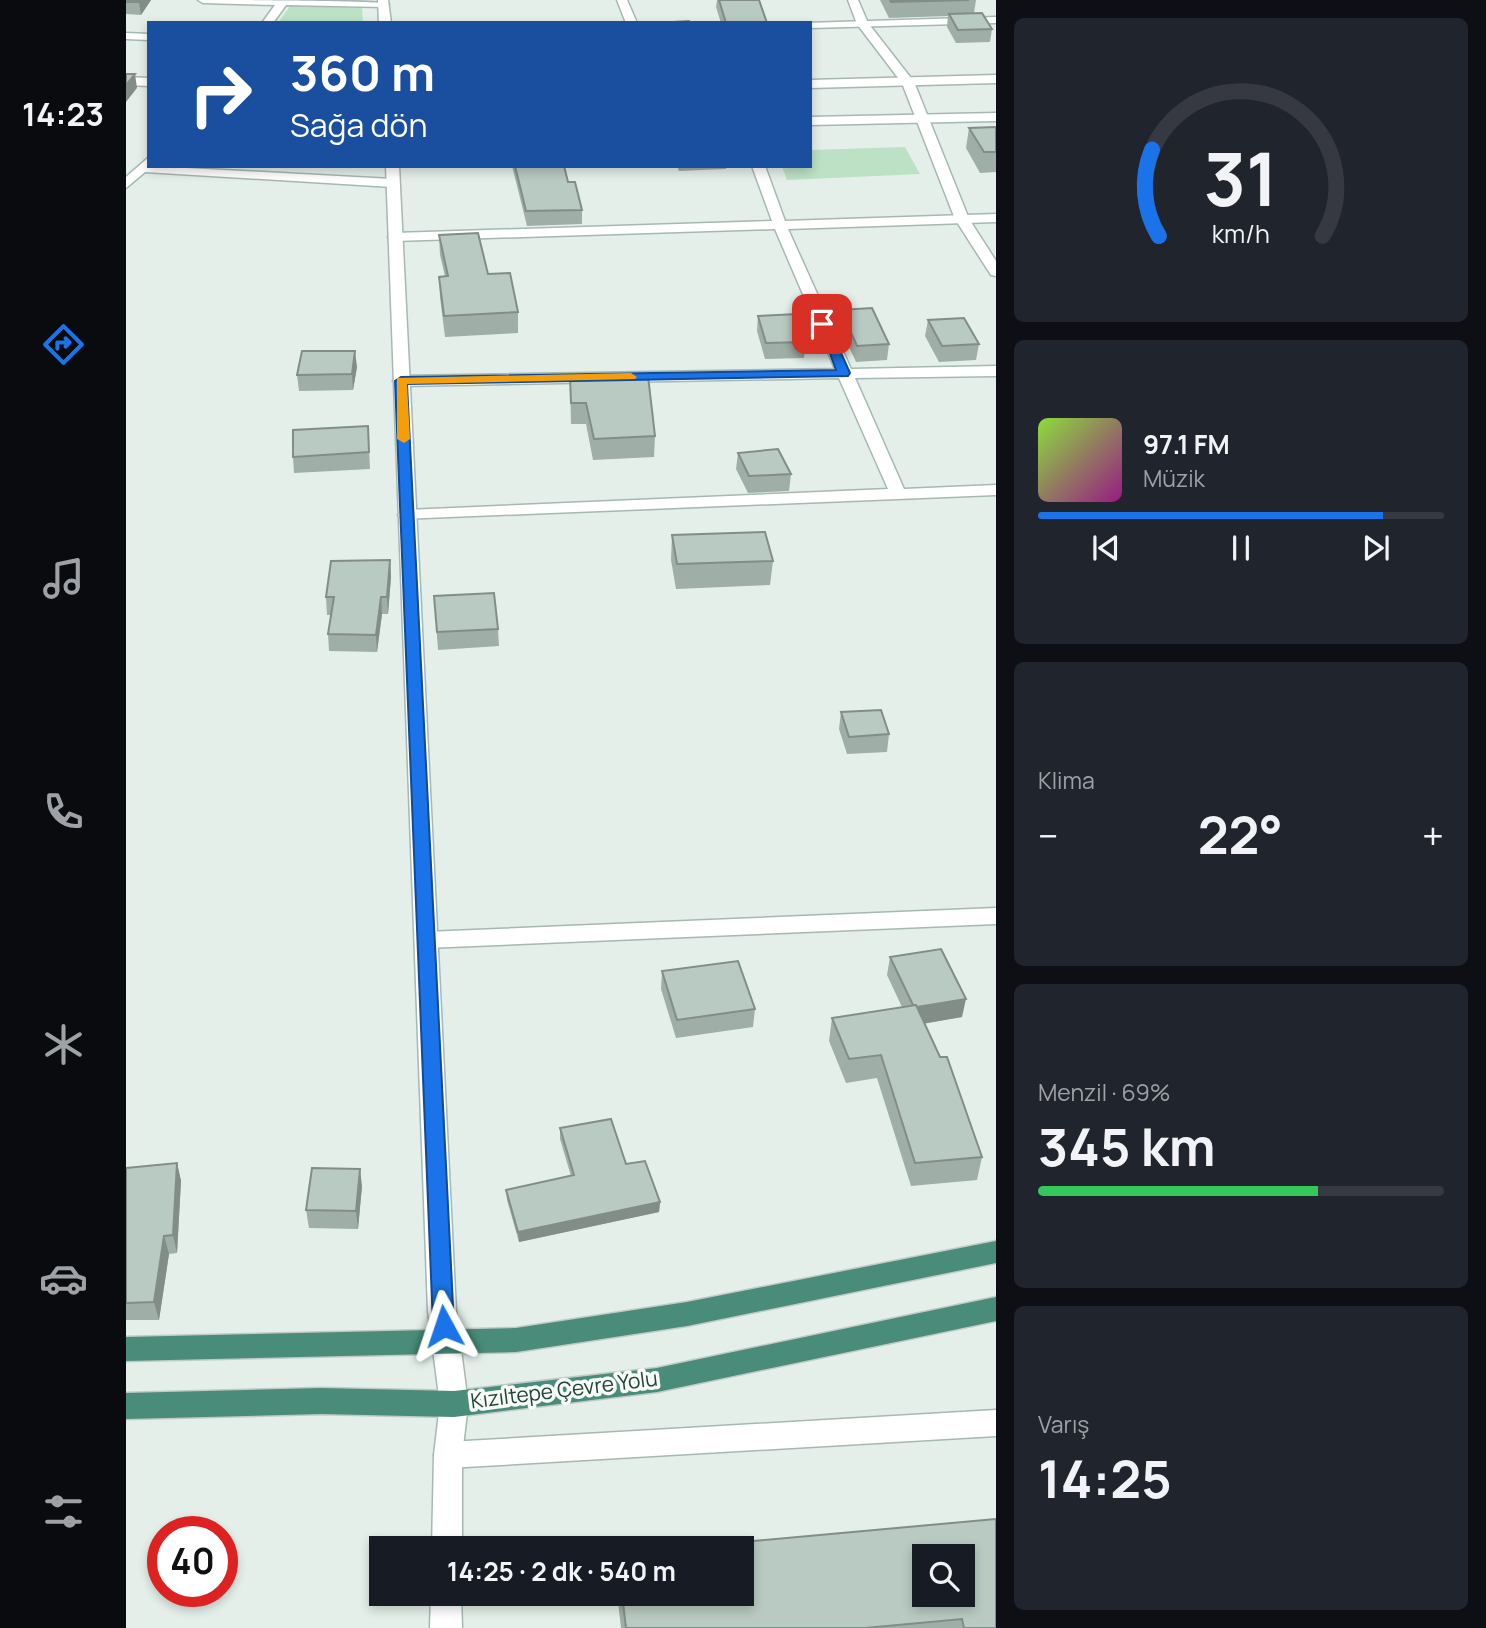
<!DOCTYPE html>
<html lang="tr">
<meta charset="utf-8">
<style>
:root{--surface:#171b24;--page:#20242c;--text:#f1f3f6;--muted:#9ea1a6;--line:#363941;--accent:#1a73e8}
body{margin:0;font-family:Manrope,sans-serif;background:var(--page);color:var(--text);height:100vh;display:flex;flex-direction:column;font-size:26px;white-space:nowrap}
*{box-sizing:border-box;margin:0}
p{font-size:23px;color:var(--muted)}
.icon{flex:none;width:38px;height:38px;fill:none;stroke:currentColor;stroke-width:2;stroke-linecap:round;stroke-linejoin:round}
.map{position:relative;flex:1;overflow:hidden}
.drawer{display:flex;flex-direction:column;gap:18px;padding:18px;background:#0d0f14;width:490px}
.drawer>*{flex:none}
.guide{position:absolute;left:21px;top:21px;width:665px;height:147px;border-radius:0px;box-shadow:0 4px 10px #0003;background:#1a4fa0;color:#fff;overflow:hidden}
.fabs{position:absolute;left:786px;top:1544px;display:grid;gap:14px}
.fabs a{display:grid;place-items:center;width:63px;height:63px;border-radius:0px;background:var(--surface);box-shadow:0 4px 10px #0003;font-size:35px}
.speed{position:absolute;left:21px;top:1516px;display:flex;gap:14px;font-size:35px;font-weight:700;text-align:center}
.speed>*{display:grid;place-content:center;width:91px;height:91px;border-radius:50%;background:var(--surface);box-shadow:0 4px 10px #0003;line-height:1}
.speed .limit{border:10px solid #d22;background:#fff;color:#111}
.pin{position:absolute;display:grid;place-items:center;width:60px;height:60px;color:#fff;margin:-30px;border-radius:14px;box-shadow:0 4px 10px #0006}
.me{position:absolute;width:77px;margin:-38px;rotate:355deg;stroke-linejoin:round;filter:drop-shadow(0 0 5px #0008)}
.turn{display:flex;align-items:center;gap:24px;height:147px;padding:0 28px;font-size:32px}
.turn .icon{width:91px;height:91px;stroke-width:2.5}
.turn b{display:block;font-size:49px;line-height:60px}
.big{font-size:52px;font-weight:700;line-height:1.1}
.drawer .tile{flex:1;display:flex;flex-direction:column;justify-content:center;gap:10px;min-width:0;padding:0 24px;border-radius:10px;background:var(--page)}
.drawer .dial{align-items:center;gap:0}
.dial svg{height:182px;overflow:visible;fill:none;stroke:var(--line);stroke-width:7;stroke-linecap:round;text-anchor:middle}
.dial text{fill:var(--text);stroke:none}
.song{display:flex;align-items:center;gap:21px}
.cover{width:84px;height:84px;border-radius:10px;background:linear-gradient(135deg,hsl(90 70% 55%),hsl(310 70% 35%))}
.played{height:7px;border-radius:4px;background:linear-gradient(90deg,var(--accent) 85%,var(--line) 85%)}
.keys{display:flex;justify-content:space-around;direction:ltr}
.heat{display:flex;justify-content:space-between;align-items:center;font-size:38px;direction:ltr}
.charge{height:10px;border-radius:5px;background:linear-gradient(90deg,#34c759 69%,var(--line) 0)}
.trip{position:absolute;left:243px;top:1536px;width:385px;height:70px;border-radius:0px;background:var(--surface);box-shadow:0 4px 10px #0003;font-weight:700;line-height:70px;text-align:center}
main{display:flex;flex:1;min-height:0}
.tabs{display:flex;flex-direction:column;width:126px;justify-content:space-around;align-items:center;background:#090b0e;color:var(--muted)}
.tabs .icon{width:49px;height:49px}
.tabs .current{color:var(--accent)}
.tabs b{font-size:32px;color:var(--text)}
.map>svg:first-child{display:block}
.green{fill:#bce1c4}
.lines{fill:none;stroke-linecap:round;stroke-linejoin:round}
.minor-casing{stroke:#a6b8b1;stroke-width:3}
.tertiary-casing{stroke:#a6b8b1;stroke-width:3}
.trunk-casing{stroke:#c1cac7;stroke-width:3}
.minor{fill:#fff;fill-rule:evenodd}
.tertiary{fill:#fff;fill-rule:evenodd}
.trunk{fill:#488c79;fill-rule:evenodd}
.wall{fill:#9faea7}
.shaded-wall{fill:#828d88}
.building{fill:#b9cac2;stroke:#828d88;stroke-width:2;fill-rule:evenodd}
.route{fill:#1a73e8;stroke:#114b97;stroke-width:2}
.slow{fill:#f59e0b}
.labels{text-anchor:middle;stroke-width:7;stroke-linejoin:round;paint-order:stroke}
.near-street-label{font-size:21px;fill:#224238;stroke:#f6fbf8}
</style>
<main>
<nav class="tabs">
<b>14:23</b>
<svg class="icon current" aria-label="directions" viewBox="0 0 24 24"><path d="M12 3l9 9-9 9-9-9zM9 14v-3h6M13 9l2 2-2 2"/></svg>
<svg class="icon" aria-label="music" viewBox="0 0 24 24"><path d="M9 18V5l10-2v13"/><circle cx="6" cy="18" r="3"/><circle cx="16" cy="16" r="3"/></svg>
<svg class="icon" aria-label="phone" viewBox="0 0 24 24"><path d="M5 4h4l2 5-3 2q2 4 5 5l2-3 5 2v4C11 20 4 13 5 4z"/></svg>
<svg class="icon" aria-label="climate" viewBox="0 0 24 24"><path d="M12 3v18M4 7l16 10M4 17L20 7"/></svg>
<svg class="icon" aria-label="car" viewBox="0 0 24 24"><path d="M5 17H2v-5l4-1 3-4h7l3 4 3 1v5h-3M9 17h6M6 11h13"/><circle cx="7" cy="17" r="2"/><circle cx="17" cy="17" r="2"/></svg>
<svg class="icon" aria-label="filters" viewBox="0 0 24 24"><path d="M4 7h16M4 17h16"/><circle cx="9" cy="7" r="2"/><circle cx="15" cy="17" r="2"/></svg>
</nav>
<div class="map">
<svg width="870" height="1628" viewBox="0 0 870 1628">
<rect width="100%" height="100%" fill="#e4efea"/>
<path class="green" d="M164,6l72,2 1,15h-85z
M779,147l15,27 -133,6 -5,-14h28v-16z"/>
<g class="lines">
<g class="minor-casing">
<path id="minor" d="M72,0c26,0 180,0 191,4l-5,3 -98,-2 -13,18h-11l13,-18 -72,-2z
M491,0h10l10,23h-11z
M870,17v6l-186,5v-5h-4z
M0,33l23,1v6l-23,-1z
M870,75v8l-186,5v-8z
M0,77l23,1v8l-23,-1z
M870,113v8l-186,4v-8z
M23,157v9l243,13 7,4 -7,4 -247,-15 -19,16v-11z
M626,166h13l20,55 211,-7v8l-208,7 63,140 145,-3v10l-141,2 49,111 92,-4v10l-595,24 -3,-4 9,-5 481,-21 -49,-111 -438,8 -8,-5 8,-5 434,-7 -60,-140 -380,12 -7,-4 7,-4 377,-12z
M870,908v16l-570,24 -8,-2 -3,-6 3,-6 8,-2z
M870,1410v26l-548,32 -10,-4 -4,-9 4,-9 10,-4z"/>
</g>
<g class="tertiary-casing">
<path id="tertiary" d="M252,0h10l3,23h-12z
M722,0h10l10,23 46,59 55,137 27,42v15l-5,-1 -36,-56 -53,-136 -45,-59z
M260,166h13l57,1145 12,93 -6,51v94h-30l2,-94 6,-51 -12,-93z
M305,1594h30l1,34h-32z"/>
</g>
<g class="trunk-casing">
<path id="trunk" d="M870,1241v22l-309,63 -171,26 -390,9v-24l390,-9 171,-26z
M870,1297v24l-339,71 -203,25 -133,-3 -195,5v-26l195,-5 133,3 203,-23z"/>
</g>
<use href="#minor" class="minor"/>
<use href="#tertiary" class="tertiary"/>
<use href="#trunk" class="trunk"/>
</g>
<path class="wall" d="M0,0h25l-10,15 -15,-1z
M591,0h42l8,23h-46l-5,-16z
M754,0h96l-2,13 18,16 -2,13 -34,1 -9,-16 1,-11 -59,2z
M870,127v45l-16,1 -14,-25 3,-20z
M386,166h52l4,16 14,28v14l-55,2z
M551,166h49v3l-47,2z
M313,235l49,39 30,38v21l-73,4 -5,-40 -1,-20 6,-1 -5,-21z
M715,310l48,34 -2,16 -31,2 -17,-37z
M632,316l48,26 -2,16 -39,1 -8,-28z
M802,320l51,24 -3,16 -37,2 -14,-26z
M231,367l-4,23 -54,1 -2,-16z
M444,377l85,59 -1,21 -61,3 -7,-36h-15z
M242,426l2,43 -76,4 -1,-16z
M612,453l53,21 -2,17 -41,2 -12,-24z
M546,535l101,26 -3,24 -94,4 -5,-29z
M264,560l1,17 -3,37h-6l-5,38 -48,-1 -1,-17 3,-19h-4l-1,-18z
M308,596l64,33 1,17 -61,4z
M715,712l48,22 -2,18 -40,2 -8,-25z
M764,957l72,60 -37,6 57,134 -5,23 -66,6 -34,-108 -31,5 -17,-42 3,-23 70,-11 -15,-32z
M536,971l93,38 -2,18 -77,11 -15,-49z
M434,1128l66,36 34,38 -1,10 -140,30 -12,-42 -1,-10 65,-14 -11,-37z
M51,1163l4,18 -4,72 -8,1 -10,66h-33v-152z
M236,1186l-4,43 -49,-1 -3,-18z
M870,1519v109h-375l-4,-34h125z"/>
<path class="shaded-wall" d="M15,0h10l-10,15 -2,-13z
M9,74l2,14 -11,14v-17z
M229,351l2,16 -4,23 -1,-16z
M264,560l1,17 -3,37 -1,-17z
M255,597l1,17 -5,38 -1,-17z
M840,999l-4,18 -51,9 3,-18z
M51,1163l4,18 -4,72 -4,-18z
M234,1169l2,17 -4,43 -2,-18z
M534,1202l-1,10 -140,30 -1,-10z
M38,1236l5,18 -10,66 -5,-18z"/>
<path class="building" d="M0,0h15l-2,2h-13z
M593,0h40l8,23h-41z
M764,0h79l-78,2z
M856,13l10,16 -34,1 -9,-16z
M563,21l1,2h-35z
M0,74h9l-9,11z
M870,127v25h-12l-15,-24z
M389,166h49l4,16h7l7,28 -56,1z
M352,233l10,41 22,-1 8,39 -74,4 -5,-39 9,-1 -9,-41z
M746,308l17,36 -32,2 -16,-36z
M671,314l9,28 -40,1 -8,-27z
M838,318l15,26 -37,2 -14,-26z
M176,351h53l-3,23 -55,1z
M522,376l7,60 -61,3 -8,-36h-15l-1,-26z
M242,426l1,26 -76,5v-27z
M652,449l13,25 -42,2 -11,-23z
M639,532l8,29 -96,3 -5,-29z
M264,560l-3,37h-6l-5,38 -48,-1 6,-37h-8l5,-36z
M368,593l4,36 -61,3 -3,-36z
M755,710l8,24 -40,3 -8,-25z
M815,949l25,50 -49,8 -1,-2h-3l-23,-48z
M612,961l17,48 -78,11 -15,-49z
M790,1005l24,52h7l35,100 -67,6 -34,-108 -32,4 -17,-41z
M485,1119l15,45 19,-3 15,41 -142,30 -12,-42 68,-15 -14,-47z
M51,1163l-4,72 -9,1 -10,66 -28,1v-135z
M186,1168l48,1 -4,42 -50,-1z
M870,1519v109h-32l-2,-9 -97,9h-239l-4,-34h120v-45h-78zM798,1556h38v38h-38z"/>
<path class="route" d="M692,321l10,3 22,49 -2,3 -441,8 47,942 -3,6 -7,3 -8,-3 -3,-6 -38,-945 6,-4 435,-7z"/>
<path class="slow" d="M505,373l6,4 -2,2 -228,5 3,55 -6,4 -7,-4v-61z"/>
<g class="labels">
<g class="near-street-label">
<text transform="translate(438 1390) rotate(-7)" y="7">Kızıltepe Çevre Yolu</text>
</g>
</g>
</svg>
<div class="fabs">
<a><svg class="icon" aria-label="search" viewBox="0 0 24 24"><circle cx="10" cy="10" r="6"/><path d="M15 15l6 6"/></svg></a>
</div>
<div class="speed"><div class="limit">40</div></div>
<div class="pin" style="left:696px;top:324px;background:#d93025"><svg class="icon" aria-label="arrive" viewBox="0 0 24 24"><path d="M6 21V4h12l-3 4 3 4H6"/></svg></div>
<svg class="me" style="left:318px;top:1326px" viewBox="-20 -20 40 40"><path d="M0-17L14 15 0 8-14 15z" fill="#1a73e8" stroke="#fff" stroke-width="4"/></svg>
<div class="trip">14:25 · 2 dk · 540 m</div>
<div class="guide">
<div class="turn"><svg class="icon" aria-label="right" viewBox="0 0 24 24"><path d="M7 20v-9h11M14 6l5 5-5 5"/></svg><div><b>360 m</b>Sağa dön</div></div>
</div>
</div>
<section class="drawer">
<div class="tile dial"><svg viewBox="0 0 100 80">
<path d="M14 69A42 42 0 1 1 86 69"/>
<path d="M14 69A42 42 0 0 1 11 31" stroke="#1a73e8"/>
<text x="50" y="56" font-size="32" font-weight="700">31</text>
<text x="50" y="72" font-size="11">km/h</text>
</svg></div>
<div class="tile">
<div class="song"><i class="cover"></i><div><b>97.1 FM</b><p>Müzik</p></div></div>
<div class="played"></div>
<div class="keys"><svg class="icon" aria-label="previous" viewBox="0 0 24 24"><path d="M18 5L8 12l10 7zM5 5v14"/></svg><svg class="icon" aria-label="pause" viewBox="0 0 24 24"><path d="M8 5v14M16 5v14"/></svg><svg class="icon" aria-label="next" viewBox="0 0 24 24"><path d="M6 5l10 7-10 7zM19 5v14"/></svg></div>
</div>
<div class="tile"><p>Klima</p>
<div class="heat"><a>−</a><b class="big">22°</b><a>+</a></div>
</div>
<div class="tile"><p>Menzil · 69%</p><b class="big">345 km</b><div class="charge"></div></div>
<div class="tile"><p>Varış</p><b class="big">14:25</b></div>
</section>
</main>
